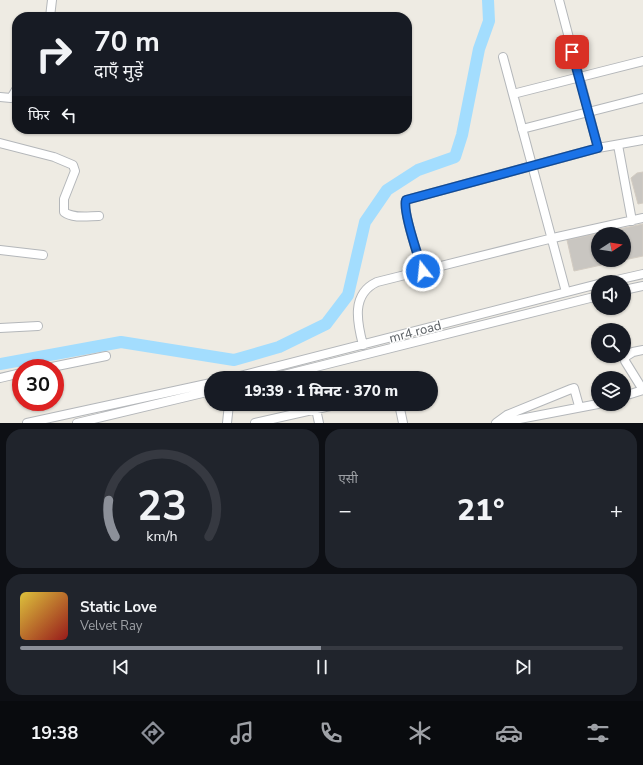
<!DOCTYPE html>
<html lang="hi">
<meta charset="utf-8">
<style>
:root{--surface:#171b24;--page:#20242c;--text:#f1f3f6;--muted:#9ea1a6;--line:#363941;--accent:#8c9099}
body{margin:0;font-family:"Nunito Sans","Noto Sans Devanagari",sans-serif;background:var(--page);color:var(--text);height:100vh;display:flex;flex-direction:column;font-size:15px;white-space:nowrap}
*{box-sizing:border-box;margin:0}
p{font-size:13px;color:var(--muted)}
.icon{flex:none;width:22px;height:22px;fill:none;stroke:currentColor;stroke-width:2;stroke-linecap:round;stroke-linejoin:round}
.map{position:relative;height:423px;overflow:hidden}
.drawer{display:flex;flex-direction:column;gap:6px;padding:6px;background:#0d0f14;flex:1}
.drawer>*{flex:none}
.hud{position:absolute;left:12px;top:12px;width:400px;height:122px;border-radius:16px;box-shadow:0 1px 3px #0004;background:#171b24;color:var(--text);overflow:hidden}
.needle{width:26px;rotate:78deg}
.buttons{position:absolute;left:591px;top:227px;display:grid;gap:8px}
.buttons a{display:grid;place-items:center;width:40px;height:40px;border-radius:50%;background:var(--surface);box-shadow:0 1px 3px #0004;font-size:20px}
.speed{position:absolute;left:12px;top:359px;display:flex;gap:8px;font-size:20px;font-weight:700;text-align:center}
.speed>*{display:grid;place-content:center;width:52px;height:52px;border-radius:50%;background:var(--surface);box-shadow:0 1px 3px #0004;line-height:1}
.speed .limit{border:6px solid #d22;background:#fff;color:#111}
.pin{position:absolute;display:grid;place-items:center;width:34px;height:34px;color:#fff;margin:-17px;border-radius:8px;box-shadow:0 2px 6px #0006}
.me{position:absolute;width:44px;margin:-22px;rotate:344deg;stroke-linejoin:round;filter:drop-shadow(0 0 3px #0008)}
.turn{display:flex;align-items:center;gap:14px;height:84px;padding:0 16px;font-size:18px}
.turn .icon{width:52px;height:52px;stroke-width:2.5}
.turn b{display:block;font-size:28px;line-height:34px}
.then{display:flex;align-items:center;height:38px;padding:0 16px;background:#0003;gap:8px;font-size:15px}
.big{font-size:30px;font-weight:800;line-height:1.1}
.drawer .widget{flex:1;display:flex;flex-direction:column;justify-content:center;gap:6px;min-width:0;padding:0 14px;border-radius:16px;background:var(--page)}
.drawer .dial{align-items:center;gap:0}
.dial svg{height:104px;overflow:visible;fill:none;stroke:var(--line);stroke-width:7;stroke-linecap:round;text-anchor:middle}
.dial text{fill:var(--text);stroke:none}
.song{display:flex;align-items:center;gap:12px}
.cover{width:48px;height:48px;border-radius:6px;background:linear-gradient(135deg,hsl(50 70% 55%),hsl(0 70% 35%))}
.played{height:4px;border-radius:2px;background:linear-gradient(90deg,var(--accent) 50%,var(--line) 50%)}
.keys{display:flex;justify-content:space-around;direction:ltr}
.heat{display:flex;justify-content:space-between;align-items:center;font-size:22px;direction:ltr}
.drawer .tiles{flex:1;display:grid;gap:6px;grid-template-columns:1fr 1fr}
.widget:last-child{grid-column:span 2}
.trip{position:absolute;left:204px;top:371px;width:234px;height:40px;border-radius:20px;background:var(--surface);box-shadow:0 1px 3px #0004;font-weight:800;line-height:40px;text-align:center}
.tab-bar{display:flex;height:64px;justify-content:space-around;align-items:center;background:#090b0e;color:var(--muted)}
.tab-bar .icon{width:28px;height:28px}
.tab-bar .active{color:var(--accent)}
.tab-bar b{font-size:18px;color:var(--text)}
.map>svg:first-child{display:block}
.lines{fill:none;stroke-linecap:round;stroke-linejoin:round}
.river{stroke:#a3ddfe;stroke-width:12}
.building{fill:#c9c6c1;stroke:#d3ccc2}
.minor-casing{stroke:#b4b7ba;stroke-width:10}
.minor{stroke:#fff;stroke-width:8}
.route-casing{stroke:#114b97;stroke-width:10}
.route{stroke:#1a73e8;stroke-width:7}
.labels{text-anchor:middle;stroke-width:3;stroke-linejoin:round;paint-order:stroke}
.street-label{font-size:13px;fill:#5b6064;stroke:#fff}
</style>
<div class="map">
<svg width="643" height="423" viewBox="0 0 643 423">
<rect width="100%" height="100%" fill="#eeebe3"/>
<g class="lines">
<path class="river" d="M0,364l121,-22 113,18 45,-13 47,-23 22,-29 17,-73 22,-32 31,-20 37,-13 7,-22 17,-86 10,-28 -1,-21"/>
</g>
<path class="building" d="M643,172v31l-5,1 -7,-26 6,-5z
M643,224v32l-19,4v-26h-26v26h16l1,2 -41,9 -7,-31z"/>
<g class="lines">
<g class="minor-casing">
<path id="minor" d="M559,0l39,148
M50,17l2,-17
M503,57l63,235
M513,94l130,-33
M0,97l11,1 6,-10
M522,129l121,-31
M0,143l54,14 19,8 2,6 -11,28v13c9,7 25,4 35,4
M618,145l14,76
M0,250l43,5
M423,271c-4,-12 -21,-61 -17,-71l192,-52 45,-8
M608,282l35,-8
M624,290l19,-4
M0,328l38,-2
M363,345c-6,-23 -12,-51 14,-63l176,-44 90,-20
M643,350l-10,2 -8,5v4l18,29
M47,368l59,-12
M0,378l21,-5
M232,378l366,-94
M272,378l326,-82
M624,396l19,-6
M399,404l4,19
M316,409l3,14
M27,423l184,-40
M77,423l134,-32
M227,423l2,-19
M255,423l84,-19
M496,423l11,-8 64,-26 3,-1 5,18
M499,423l99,-19"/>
</g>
<use href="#minor" class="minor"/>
</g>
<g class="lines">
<g class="route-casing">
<path id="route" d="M423,271c-4,-12 -21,-61 -17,-71l192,-52 -26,-96"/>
</g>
<use href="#route" class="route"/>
</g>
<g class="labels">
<g class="street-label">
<text transform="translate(415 331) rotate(-15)" y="5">mr4 road</text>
</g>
</g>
</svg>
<div class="buttons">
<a><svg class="needle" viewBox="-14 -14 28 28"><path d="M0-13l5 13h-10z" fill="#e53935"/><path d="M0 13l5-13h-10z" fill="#9ea1a6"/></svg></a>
<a><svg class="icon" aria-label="sound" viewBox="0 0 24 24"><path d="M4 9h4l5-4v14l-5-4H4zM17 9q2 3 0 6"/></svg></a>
<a><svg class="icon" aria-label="search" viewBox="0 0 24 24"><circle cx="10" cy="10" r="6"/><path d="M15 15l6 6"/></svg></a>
<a><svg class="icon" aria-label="layers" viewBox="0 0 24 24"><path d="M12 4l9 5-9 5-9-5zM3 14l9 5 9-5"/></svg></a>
</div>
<div class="speed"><div class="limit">30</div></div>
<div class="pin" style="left:572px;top:52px;background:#d93025"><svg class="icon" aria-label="arrive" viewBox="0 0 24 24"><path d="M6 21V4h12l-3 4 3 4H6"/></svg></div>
<svg class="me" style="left:423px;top:271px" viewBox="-20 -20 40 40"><circle r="17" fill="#1a73e8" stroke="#fff" stroke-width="3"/><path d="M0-11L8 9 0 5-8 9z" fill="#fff"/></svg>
<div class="trip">19:39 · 1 मिनट · 370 m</div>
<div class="hud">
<div class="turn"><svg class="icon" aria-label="right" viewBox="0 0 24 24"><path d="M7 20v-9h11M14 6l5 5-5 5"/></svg><div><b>70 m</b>दाएँ मुड़ें</div></div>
<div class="then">फिर<svg class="icon" aria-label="left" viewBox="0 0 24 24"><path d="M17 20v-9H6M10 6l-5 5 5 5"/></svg></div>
</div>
</div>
<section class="drawer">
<div class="tiles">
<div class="widget dial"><svg viewBox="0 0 100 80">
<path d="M14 69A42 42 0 1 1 86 69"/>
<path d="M14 69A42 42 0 0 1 9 41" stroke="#8c9099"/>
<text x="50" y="56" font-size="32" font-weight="700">23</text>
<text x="50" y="72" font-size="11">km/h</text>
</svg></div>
<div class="widget"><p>एसी</p>
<div class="heat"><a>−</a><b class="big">21°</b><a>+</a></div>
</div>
<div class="widget">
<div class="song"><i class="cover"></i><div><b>Static Love</b><p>Velvet Ray</p></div></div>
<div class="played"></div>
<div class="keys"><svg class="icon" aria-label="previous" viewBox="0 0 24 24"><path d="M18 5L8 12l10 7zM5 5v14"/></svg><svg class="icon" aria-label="pause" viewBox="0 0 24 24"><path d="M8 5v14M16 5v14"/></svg><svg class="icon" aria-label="next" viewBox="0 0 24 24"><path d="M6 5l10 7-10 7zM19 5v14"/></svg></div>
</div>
</div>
</section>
<nav class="tab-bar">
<b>19:38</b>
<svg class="icon active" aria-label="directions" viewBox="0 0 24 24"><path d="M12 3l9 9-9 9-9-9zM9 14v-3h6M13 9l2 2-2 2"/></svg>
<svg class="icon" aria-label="music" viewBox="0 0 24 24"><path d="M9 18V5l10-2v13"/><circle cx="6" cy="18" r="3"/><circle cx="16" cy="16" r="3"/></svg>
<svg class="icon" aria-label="phone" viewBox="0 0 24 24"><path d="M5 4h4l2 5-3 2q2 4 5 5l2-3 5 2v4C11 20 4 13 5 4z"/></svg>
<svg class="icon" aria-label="climate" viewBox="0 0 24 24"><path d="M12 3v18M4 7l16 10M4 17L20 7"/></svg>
<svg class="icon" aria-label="car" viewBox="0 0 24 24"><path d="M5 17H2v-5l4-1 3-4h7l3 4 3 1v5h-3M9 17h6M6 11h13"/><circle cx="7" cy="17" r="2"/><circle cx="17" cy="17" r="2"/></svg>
<svg class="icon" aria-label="filters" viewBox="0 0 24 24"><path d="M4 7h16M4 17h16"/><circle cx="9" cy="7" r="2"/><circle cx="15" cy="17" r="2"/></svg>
</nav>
